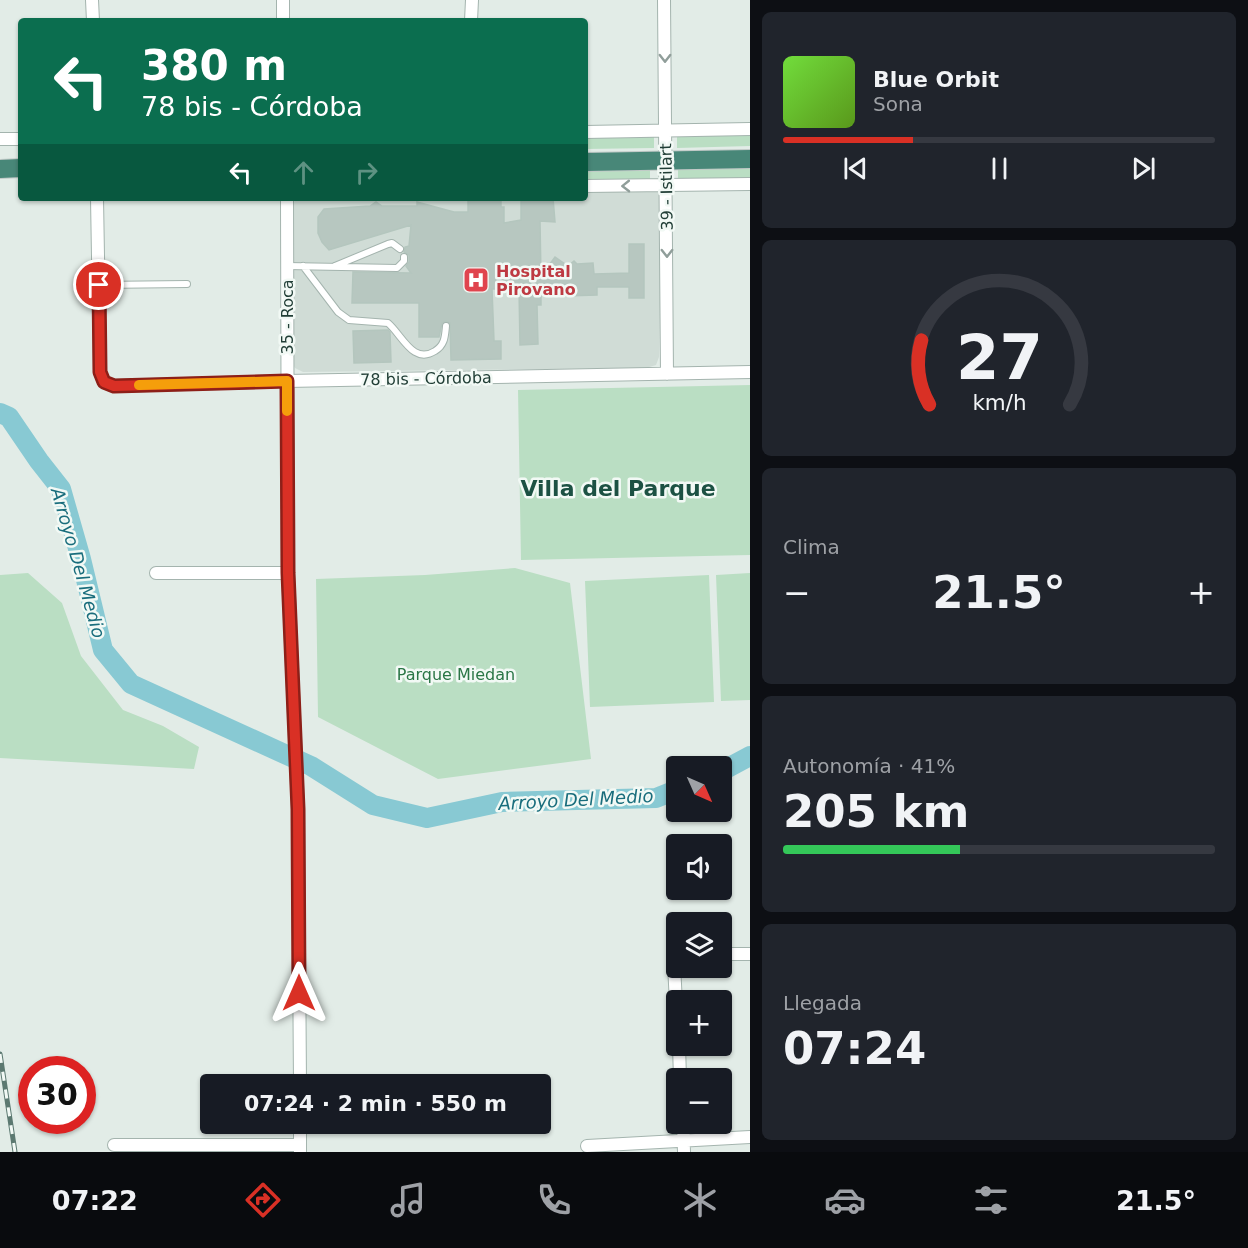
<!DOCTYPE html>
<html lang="es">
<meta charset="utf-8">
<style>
:root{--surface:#171b24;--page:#20242c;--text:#f1f3f6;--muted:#9ea1a6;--line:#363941;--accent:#d93025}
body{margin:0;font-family:"DejaVu Sans",sans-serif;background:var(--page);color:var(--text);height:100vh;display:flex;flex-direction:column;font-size:22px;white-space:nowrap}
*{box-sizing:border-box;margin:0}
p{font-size:20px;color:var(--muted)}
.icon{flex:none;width:33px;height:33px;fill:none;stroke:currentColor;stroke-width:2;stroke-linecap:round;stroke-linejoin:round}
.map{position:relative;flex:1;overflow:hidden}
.drawer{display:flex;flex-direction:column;gap:12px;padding:12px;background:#0d0f14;width:498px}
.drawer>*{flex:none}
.banner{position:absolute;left:18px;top:18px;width:570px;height:183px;border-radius:6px;box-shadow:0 2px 4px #0004;background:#0b6e4f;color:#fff;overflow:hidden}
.needle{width:39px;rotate:135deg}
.buttons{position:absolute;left:666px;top:756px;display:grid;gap:12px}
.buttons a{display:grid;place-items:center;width:66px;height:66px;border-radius:6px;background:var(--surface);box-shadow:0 2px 4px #0004;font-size:30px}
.speed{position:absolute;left:18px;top:1056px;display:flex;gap:12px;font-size:30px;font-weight:700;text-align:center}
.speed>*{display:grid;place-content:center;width:78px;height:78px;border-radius:50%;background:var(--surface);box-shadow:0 2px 4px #0004;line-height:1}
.speed .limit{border:9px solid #d22;background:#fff;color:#111}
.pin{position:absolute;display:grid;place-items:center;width:51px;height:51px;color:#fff;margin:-26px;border:3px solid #fff;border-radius:50%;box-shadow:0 2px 6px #0007}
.me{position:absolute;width:66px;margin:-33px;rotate:0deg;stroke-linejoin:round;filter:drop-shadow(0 0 4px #0008)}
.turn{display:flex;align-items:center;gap:21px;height:126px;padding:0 24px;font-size:27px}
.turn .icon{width:78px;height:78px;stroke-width:2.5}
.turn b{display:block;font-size:42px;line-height:51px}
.lanes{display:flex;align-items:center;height:57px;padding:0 24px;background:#0003;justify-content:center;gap:30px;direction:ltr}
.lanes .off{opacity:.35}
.big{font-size:45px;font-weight:700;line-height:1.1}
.drawer .tile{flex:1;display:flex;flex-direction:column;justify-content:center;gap:9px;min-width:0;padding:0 21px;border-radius:9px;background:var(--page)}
.drawer .dial{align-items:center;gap:0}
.dial svg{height:156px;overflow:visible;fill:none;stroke:var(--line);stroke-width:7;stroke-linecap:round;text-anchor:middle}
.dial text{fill:var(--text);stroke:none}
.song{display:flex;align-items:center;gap:18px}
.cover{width:72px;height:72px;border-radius:9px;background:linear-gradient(135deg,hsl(100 70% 55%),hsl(90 70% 35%))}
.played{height:6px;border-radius:3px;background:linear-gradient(90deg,var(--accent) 30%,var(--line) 30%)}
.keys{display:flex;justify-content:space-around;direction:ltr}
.heat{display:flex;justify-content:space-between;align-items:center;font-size:33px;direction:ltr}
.charge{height:9px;border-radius:4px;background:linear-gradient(90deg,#34c759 41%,var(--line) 0)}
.trip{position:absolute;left:200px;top:1074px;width:351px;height:60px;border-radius:6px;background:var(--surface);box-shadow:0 2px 4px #0004;font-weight:700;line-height:60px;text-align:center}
.tabs{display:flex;height:96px;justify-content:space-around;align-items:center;background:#090b0e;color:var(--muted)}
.tabs .icon{width:42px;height:42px}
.tabs .on{color:var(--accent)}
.tabs b{font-size:27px;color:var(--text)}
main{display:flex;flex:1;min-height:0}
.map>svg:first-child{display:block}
.built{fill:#d0dcd6}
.green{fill:#badec3}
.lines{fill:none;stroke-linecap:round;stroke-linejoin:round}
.river{stroke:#88c9d3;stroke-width:20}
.building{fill:#b7c7c0;stroke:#b4c6be;stroke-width:1.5}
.service-casing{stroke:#a4b4ae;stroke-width:8}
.minor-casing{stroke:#a4b4ae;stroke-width:14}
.trunk-casing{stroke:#c1c9c7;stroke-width:20}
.service{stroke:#fff;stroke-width:6}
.minor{stroke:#fff;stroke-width:12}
.trunk{stroke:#488778;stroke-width:18}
.rail-casing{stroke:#5c7971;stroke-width:5}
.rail{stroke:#f2f9f5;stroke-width:3;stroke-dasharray:9;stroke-linecap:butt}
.oneway{stroke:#909e9a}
.route-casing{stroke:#8d1f18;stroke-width:15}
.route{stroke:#d93025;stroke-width:10}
.slow{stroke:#f59e0b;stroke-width:10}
.labels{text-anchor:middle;stroke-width:5;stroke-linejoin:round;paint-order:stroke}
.street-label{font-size:16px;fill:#213e36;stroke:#f2f9f5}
.health-label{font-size:16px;font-weight:bold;fill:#be3a42;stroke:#f2f9f5;text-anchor:start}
.park-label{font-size:16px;fill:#2a7646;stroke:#f2f9f5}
.water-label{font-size:18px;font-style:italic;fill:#196d7c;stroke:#f2f9f5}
.district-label{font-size:22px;font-weight:bold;fill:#1c5143;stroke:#f2f9f5}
</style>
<main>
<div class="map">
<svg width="750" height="1152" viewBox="0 0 750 1152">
<rect width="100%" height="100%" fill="#e2ece7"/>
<path class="built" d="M585,189h70l5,3 2,5 -3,160 -3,8 -10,3 -343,4 -8,-4 -4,-7 3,-158 1,-5h290z"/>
<path class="green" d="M750,134v12l-73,2v-13z
M654,136v12l-69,1v-12z
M750,167v12l-72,2v-13z
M650,168v13l-65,1v-13z
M750,385v170l-229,5 -3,-170z
M515,568l55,15 21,176 -153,20 -120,-62 -2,-138 109,-4z
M28,573l34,30 19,53 42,54 40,16 36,21 -5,22 -194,-11v-183z
M750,573v127l-29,1 -5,-126z
M709,575l5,127 -124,5 -5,-126z"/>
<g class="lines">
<path class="river" d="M0,413l9,4 30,44 22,28 20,70 22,91 28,34 180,82 62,39 54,13 75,-16 154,-4 20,-8
M722,771l28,-15"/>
</g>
<path class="building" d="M521,198h32l2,24 -15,-1 1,55 14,-19 13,9 6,-5 3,3 16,-1 1,11 35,-1v-29h15v54h-15v-11h-32v8l-32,1 -1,-7h-23v16h-4l1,39 -18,1 -1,-56h-27l2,52h7v18l-50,1 -1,-37 -4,-2 -4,2 -3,14h-20v-34h-67l1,-31 58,1 -5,-7 3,-4v-7l-5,-3 1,-5 4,-1 2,-21 -82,25 -7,-8 -4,-9v-16l6,-8 46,-3 6,-4 6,4h35v-4l37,10h14v-12l33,-1v8h3v16l17,-3z
M388,330l2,2 1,30 -37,1 -1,-32z"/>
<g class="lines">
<g class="service-casing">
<path id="service" d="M287,266l110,2 7,-7v-4
M303,266l35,46 11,8 39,3c14,12 25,42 47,28 10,-6 10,-15 11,-25
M335,266l53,-22 4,-1 8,6
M99,285l88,-1"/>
</g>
<g class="minor-casing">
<path id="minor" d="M92,0l1,21
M283,0v21
M664,0l3,374
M471,21l1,-21
M585,132l165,-3
M0,139h21
M585,186l165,-2
M97,198l3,174 4,10 10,4 173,-5 463,-9
M287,198l1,375 10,236 2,275
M156,573h132
M722,954h28
M676,958l-2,6 2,40
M679,1046l1,32
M300,1124v27
M683,1124l1,28
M114,1145h186
M587,1146l163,-9"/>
</g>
<g class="trunk-casing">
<path id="trunk" d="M585,162l165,-3
M0,169l21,-1"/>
</g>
<use href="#service" class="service"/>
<use href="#minor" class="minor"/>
<use href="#trunk" class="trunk"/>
<g class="rail-casing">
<path id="rail" d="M0,1054l15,98"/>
</g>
<use href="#rail" class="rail"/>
</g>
<defs><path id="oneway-chevron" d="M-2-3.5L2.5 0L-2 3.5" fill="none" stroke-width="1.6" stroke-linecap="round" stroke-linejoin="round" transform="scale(1.5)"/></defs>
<g class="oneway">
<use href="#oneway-chevron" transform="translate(665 58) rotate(90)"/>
<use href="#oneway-chevron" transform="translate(626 186) rotate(179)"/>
<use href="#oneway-chevron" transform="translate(667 253) rotate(90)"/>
</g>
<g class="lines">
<g class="route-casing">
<path id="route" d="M99,285l1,87 4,10 10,4 173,-5 1,192 10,236 1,184"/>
</g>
<use href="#route" class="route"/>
<path class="slow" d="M139,385l148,-4v30"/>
</g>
<defs>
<g id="hospital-square" transform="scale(1.35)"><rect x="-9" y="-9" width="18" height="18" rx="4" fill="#e0444e" stroke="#f2f9f5"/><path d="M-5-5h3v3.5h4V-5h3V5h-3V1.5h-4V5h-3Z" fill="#fff"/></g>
</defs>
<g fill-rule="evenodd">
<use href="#hospital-square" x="476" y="280"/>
</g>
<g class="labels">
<g class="street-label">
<text transform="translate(666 187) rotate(-91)" y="6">39 - Istilart</text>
<text transform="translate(287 317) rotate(-90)" y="6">35 - Roca</text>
<text transform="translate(426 378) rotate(-1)" y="6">78 bis - Córdoba</text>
</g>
<g class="health-label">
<text x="496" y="277">Hospital<tspan x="496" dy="18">Pirovano</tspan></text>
</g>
<g class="park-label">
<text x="456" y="680">Parque Miedan</text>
</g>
<g class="water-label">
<text transform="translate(78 563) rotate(74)" y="6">Arroyo Del Medio</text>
<text transform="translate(576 800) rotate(-3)" y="6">Arroyo Del Medio</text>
</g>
<g class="district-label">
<text x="618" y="496">Villa del Parque</text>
</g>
</g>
</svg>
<div class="buttons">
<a><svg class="needle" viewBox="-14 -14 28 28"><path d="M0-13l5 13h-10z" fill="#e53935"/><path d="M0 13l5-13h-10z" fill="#9ea1a6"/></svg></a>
<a><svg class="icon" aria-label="sound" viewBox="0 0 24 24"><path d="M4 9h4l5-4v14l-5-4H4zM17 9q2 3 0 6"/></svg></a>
<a><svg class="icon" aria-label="layers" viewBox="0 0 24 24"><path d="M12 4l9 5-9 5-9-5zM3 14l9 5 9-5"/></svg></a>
<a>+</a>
<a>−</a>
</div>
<div class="speed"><div class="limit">30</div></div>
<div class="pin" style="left:99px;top:285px;background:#d93025"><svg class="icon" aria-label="arrive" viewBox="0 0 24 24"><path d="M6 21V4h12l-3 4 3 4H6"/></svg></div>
<svg class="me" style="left:299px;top:993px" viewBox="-20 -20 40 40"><path d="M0-17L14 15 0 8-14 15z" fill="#d93025" stroke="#fff" stroke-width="4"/></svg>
<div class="trip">07:24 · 2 min · 550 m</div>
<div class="banner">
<div class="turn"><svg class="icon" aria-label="left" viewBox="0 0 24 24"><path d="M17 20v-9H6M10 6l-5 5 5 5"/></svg><div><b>380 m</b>78 bis - Córdoba</div></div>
<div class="lanes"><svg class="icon" aria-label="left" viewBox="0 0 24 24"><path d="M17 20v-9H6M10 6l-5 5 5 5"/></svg><svg class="icon off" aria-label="ahead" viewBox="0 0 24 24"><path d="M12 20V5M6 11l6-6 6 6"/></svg><svg class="icon off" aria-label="right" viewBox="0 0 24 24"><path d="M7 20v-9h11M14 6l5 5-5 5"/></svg></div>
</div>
</div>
<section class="drawer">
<div class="tile">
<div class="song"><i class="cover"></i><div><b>Blue Orbit</b><p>Sona</p></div></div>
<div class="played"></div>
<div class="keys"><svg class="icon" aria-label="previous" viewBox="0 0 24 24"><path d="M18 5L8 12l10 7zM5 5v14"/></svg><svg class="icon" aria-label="pause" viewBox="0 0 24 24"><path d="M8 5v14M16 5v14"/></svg><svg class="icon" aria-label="next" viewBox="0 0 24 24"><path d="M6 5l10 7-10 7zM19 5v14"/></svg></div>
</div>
<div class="tile dial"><svg viewBox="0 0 100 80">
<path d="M14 69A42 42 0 1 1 86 69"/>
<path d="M14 69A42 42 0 0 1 10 36" stroke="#d93025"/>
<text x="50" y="56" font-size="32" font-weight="700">27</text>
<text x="50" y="72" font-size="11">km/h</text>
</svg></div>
<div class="tile"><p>Clima</p>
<div class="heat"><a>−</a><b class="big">21.5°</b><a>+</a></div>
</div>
<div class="tile"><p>Autonomía · 41%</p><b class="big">205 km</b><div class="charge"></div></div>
<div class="tile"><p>Llegada</p><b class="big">07:24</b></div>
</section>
</main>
<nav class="tabs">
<b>07:22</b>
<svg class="icon on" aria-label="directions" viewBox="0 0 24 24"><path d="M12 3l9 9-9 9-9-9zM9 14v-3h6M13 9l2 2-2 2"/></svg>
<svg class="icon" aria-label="music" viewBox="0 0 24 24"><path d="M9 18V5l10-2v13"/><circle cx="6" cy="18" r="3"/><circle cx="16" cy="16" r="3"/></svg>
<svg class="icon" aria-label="phone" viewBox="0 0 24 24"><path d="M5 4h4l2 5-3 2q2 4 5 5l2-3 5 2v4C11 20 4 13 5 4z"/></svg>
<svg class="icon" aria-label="climate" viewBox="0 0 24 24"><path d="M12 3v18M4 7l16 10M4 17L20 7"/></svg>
<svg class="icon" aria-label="car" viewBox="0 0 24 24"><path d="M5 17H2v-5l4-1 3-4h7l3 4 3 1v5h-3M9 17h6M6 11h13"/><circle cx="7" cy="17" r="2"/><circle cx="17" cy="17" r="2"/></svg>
<svg class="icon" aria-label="filters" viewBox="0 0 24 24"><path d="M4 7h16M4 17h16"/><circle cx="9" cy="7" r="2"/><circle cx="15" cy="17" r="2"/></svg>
<b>21.5°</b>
</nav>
